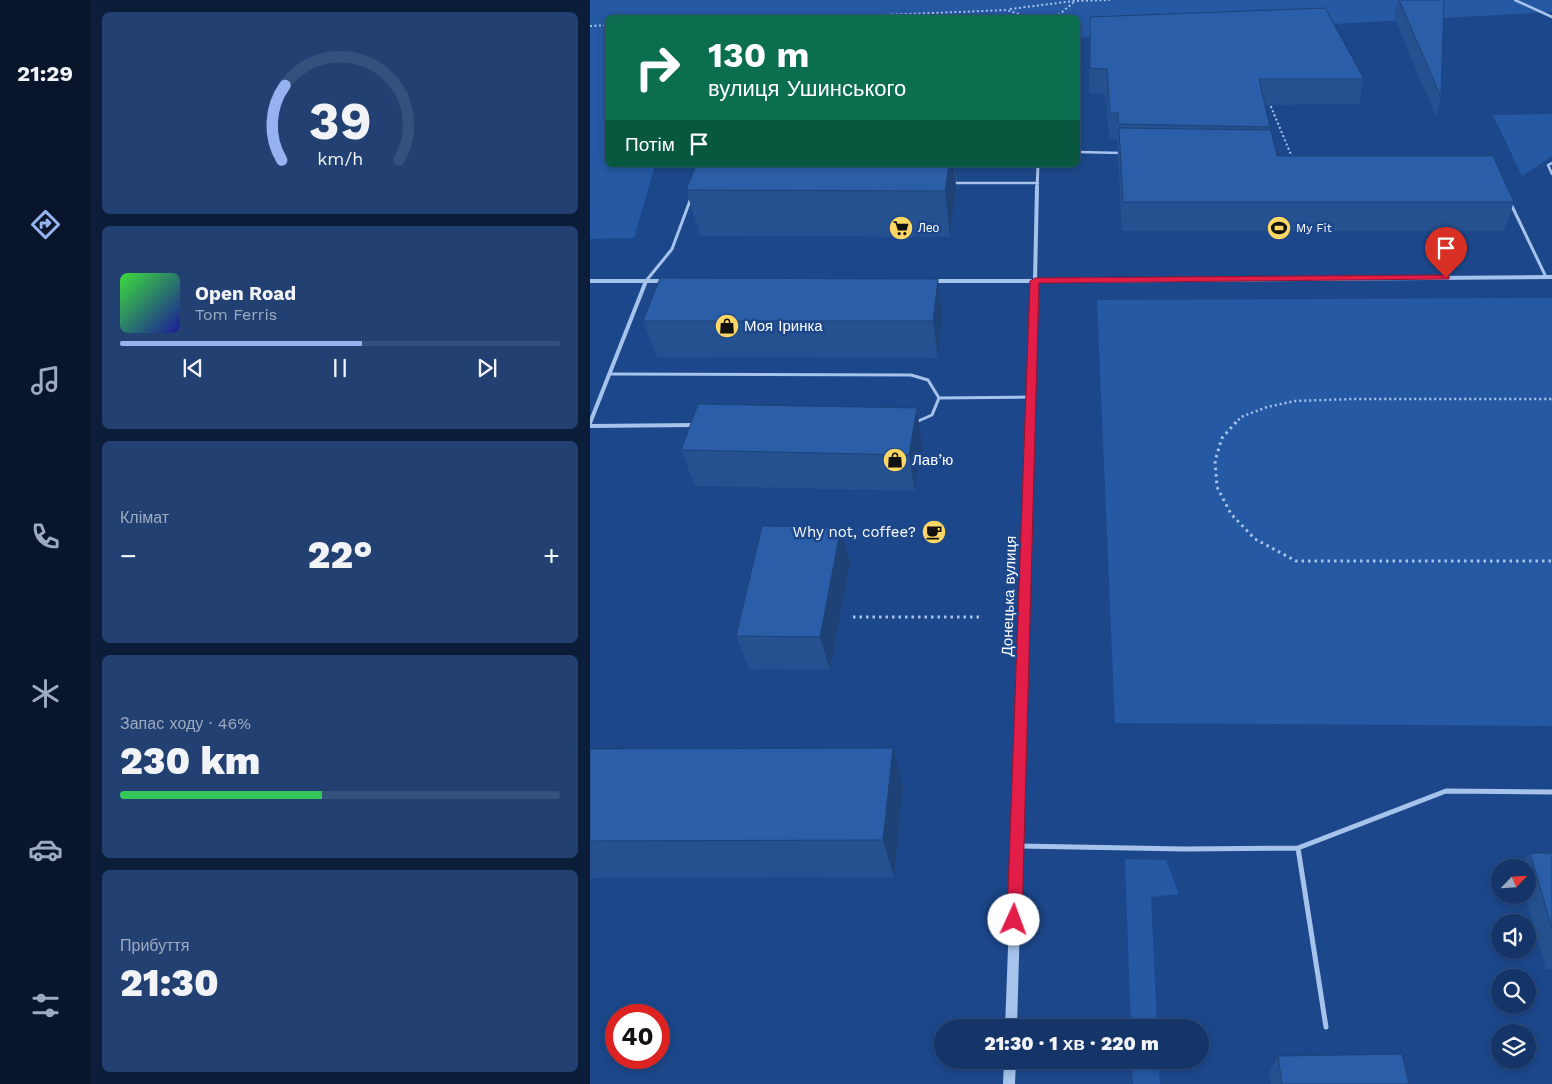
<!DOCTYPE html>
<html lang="uk">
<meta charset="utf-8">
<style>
:root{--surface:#153568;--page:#224071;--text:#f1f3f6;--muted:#9dabc0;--line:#34507c;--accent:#95b2f1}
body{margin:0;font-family:"Work Sans",sans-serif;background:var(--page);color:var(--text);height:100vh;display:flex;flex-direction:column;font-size:19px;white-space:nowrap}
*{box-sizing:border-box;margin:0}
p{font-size:16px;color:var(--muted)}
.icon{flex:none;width:28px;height:28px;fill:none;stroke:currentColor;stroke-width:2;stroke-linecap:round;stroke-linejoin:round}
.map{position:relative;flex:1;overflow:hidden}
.side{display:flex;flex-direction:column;gap:12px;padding:12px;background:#0c1d39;width:500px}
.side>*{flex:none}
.guide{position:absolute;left:15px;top:15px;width:475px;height:152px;border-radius:8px;box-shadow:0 2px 8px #0003,0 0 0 1px var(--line);background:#0b6e4f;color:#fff;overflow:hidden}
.needle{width:32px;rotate:65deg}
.fabs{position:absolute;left:901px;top:859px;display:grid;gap:10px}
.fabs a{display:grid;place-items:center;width:45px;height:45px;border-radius:50%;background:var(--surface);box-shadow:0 2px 8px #0003,0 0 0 1px var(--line);font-size:25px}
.speed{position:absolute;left:15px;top:1004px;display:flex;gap:10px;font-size:25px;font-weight:700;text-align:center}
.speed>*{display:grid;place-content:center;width:65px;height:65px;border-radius:50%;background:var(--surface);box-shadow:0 2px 8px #0003,0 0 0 1px var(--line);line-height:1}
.speed .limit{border:8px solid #d22;background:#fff;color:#111}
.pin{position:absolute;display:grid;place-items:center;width:42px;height:42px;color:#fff;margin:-51px -21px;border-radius:50% 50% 50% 0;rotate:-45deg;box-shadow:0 0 5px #0007}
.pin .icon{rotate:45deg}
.me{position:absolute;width:55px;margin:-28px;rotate:2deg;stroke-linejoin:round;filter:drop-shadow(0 0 4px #0008)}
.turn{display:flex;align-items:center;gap:18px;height:105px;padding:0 20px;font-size:22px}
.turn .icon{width:65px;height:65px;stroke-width:2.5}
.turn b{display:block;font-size:35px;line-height:42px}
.then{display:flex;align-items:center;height:48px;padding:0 20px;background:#0003;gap:10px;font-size:19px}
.big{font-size:38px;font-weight:800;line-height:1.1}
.side .widget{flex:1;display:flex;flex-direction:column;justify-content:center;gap:8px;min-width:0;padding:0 18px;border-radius:8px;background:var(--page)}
.side .dial{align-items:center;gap:0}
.dial svg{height:130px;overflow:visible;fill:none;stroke:var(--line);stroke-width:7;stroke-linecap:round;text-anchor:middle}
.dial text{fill:var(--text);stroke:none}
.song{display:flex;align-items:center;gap:15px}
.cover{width:60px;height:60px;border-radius:8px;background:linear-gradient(135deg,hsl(120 70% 55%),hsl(240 70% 35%))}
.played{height:5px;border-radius:2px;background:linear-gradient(90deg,var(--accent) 55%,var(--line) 55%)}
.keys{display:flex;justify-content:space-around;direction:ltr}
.heat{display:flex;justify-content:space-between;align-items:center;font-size:28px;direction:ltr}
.charge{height:8px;border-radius:4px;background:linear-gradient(90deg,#34c759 46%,var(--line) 0)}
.trip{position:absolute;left:344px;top:1019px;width:275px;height:50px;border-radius:25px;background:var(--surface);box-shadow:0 2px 8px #0003,0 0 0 1px var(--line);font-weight:800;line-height:50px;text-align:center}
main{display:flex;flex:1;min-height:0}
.tabs{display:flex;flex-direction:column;width:90px;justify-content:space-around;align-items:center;background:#08152a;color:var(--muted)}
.tabs .icon{width:35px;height:35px}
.tabs .active{color:var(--accent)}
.tabs b{font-size:22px;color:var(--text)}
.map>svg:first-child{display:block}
.green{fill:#2559a3}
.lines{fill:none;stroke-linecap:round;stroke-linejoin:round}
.path-far2{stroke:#a6c3ec;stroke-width:2;stroke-dasharray:2 2.5;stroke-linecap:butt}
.path-far1{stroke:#a6c3ec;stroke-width:2.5;stroke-dasharray:2 3;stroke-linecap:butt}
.path{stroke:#a6c3ec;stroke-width:3;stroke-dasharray:2.5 4;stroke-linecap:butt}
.service-far3{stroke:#a6c3ec;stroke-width:2.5}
.service-far2{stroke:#a6c3ec;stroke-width:3}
.service-far1{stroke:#a6c3ec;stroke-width:4}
.service{stroke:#a6c3ec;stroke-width:5}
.minor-far1{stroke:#a6c3ec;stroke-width:3}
.minor{stroke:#a6c3ec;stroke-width:4}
.tertiary{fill:#a6c3ec;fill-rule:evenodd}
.wall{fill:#255190}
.shaded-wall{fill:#1e4276}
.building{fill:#2b5ea8;stroke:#1e4276}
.route{fill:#e11d48;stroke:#92132f}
.labels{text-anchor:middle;stroke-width:5;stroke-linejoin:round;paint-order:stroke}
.far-poi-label{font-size:12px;fill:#fff;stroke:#1c478a;text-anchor:start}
.poi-label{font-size:15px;fill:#fff;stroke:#1c478a;text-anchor:start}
.street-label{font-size:15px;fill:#fff;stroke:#1c478a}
</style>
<main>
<nav class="tabs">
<b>21:29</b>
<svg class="icon active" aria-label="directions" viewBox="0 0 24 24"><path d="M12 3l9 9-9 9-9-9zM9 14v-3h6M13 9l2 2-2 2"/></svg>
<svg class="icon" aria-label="music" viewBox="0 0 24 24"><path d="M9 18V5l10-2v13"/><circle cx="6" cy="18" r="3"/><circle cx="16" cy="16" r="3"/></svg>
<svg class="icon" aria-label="phone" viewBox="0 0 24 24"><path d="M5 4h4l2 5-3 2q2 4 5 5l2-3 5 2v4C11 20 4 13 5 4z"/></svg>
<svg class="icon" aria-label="climate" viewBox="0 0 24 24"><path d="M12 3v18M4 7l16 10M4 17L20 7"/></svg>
<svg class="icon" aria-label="car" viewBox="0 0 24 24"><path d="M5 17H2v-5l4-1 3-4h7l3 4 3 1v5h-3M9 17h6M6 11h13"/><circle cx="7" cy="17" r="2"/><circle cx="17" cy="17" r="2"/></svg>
<svg class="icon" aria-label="filters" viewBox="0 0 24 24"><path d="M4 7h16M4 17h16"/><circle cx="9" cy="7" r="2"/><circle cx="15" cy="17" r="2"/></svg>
</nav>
<section class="side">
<div class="widget dial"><svg viewBox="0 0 100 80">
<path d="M14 69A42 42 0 1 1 86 69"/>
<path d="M14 69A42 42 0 0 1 16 23" stroke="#95b2f1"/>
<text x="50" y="56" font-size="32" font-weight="700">39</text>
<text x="50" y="72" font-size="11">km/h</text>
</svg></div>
<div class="widget">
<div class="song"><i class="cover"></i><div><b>Open Road</b><p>Tom Ferris</p></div></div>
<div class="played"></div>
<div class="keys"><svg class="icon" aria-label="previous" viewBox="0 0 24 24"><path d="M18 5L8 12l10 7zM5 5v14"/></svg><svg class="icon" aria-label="pause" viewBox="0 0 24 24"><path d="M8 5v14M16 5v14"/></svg><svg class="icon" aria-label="next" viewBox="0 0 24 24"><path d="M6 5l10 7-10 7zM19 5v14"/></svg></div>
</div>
<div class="widget"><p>Клімат</p>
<div class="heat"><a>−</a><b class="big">22°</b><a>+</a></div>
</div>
<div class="widget"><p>Запас ходу · 46%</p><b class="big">230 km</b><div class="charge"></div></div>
<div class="widget"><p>Прибуття</p><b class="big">21:30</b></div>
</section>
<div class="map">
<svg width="962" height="1084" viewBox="0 0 962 1084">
<rect width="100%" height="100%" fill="#1c478a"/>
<path class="green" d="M0,0h962v12l-474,26v-20h-470v147h47l-21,73 -44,1z
M962,114v42l-30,20 -29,-61z
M962,298v428l-437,-3 -18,-423z
M535,859l41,1 13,34 -28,3 6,130h-26z
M542,1060h26l2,24h-27z"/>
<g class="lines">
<path class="path-far2" d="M420,9l64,-8 36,-1
M216,18l201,-8 23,8
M465,18l19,-16
M0,26l18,-1
M679,102l23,55"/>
<path class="path-far1" d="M645,424l6,-7 26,-10 28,-6 57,-2h200"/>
<path class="path" d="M646,422l-14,16 -7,23 2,26 14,27 24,25 41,22h256
M263,617h127"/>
<path class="service-far3" d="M925,0l37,17
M488,65h2
M488,152l45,1
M962,163l-4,2 4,9
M362,183h86"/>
<path class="service-far2" d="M920,202l36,75
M56,281l26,-32 19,-51
M19,374l302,1 17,5 11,18 92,-1
M326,422l16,-7 7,-17"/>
<path class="service-far1" d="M0,426l104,-1"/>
<path class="service" d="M429,846l166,3 113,-1 148,-57 106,1
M708,848l28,179"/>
<path class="minor-far1" d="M447,189l1,-24"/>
<path class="minor" d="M0,281h75
M344,281h101l2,-94
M0,423l56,-142"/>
<path class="tertiary" d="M962,275v4l-514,4 -21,745h-12l28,-749z
M414,1060h12l-1,24h-12z"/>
</g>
<path class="wall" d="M808,0h46l-3,97 -5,20 -42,-100z
M500,17l274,62 -5,25 -95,1 6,22 -1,3 8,26 237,46 -10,29h-382l-5,-92h-8l-3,-45 -17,-1z
M106,165h265v3h-3l-1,12h-2l1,6 -6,51 -250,-1 -14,-46z
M352,315l-4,43 -281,-1 -14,-36z
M332,445l-7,46 -220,-5 -14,-36z
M251,527l9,35 -20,108 -81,-1 -13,-33z
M0,749l313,39 -9,89 -304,1z
M940,853h22v116h-6l-21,-74h3v-27h-9z
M688,1056l131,28h-138l-2,-11z"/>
<path class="shaded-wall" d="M359,165h5l2,21 -6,51 -5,-46z
M365,165h3l-1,15z
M348,279l4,36 -4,43 -5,-37z
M327,408l5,37 -7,46 -6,-36z
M251,527l9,35 -20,108 -10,-33z
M303,748l10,40 -9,89 -11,-37z"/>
<path class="building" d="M809,0h45l-3,97z
M735,8l39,71h-105l11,48 -152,-3v-11h-8l-3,-44 -17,-1v-51z
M529,128l152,2 6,26h216l21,46h-391z
M106,165h253l-4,26 -259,-1z
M70,278l278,1 -5,42h-290z
M108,404l219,4 -8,47 -228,-5z
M172,526l79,1 -21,110 -84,-1z
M303,748l-10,92 -293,1v-92z
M940,853h22v75z
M812,1054l7,30h-127l-4,-28z"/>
<path class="route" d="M856,275l3,1v3l-410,4 -17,637 -2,5 -6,2 -5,-2 -2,-5 23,-639 5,-3z"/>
<defs>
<g id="supermarket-disc" transform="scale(1.25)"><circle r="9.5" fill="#fdd763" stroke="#1c478a"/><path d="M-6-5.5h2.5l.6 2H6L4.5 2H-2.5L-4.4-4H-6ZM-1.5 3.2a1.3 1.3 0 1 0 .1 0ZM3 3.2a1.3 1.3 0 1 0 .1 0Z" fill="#111"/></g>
<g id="stadium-disc" transform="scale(1.25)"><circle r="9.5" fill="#fdd763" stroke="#1c478a"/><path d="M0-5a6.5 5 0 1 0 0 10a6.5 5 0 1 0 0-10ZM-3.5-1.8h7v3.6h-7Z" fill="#111"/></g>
<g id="shop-disc" transform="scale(1.25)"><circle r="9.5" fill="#fdd763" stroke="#1c478a"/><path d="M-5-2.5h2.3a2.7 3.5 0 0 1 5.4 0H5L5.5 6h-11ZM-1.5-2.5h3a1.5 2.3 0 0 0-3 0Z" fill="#111"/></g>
<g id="cafe-disc" transform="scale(1.25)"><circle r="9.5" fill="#fdd763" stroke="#1c478a"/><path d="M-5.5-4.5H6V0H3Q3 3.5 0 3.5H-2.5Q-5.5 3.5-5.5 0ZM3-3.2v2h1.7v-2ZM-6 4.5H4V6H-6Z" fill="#111"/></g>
</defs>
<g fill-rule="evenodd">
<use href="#supermarket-disc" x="311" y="228"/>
<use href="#stadium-disc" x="689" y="228"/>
<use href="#shop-disc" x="137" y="326"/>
<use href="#shop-disc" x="305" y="460"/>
<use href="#cafe-disc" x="344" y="532"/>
</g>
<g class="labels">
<g class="far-poi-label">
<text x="328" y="232">Лео</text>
<text x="706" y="232">My Fit</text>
</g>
<g class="poi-label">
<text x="154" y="331">Моя Іринка</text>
<text x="322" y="465">Лав’ю</text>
<text x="326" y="537" text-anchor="end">Why not, coffee?</text>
</g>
<g class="street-label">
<text transform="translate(419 596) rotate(-88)" y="5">Донецька вулиця</text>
</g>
</g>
</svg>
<div class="fabs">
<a><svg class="needle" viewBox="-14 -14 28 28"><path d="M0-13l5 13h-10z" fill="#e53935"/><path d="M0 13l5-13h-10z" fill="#9dabc0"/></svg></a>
<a><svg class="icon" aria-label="sound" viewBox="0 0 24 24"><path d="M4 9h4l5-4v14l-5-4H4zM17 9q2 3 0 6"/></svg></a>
<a><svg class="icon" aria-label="search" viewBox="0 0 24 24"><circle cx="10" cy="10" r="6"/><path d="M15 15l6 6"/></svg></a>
<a><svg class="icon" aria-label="layers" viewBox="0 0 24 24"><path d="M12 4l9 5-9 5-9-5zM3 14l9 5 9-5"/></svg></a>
</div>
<div class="speed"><div class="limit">40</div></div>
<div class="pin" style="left:856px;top:278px;background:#d93025"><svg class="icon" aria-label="arrive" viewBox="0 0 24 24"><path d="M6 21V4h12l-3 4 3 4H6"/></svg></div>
<svg class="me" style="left:424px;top:920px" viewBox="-20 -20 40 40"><circle r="19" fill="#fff"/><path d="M0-13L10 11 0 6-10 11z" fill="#e11d48"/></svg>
<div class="trip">21:30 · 1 хв · 220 m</div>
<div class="guide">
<div class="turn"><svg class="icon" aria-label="right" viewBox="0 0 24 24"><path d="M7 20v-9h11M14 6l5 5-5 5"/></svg><div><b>130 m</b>вулиця Ушинського</div></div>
<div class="then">Потім<svg class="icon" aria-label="arrive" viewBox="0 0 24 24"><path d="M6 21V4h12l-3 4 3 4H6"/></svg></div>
</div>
</div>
</main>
